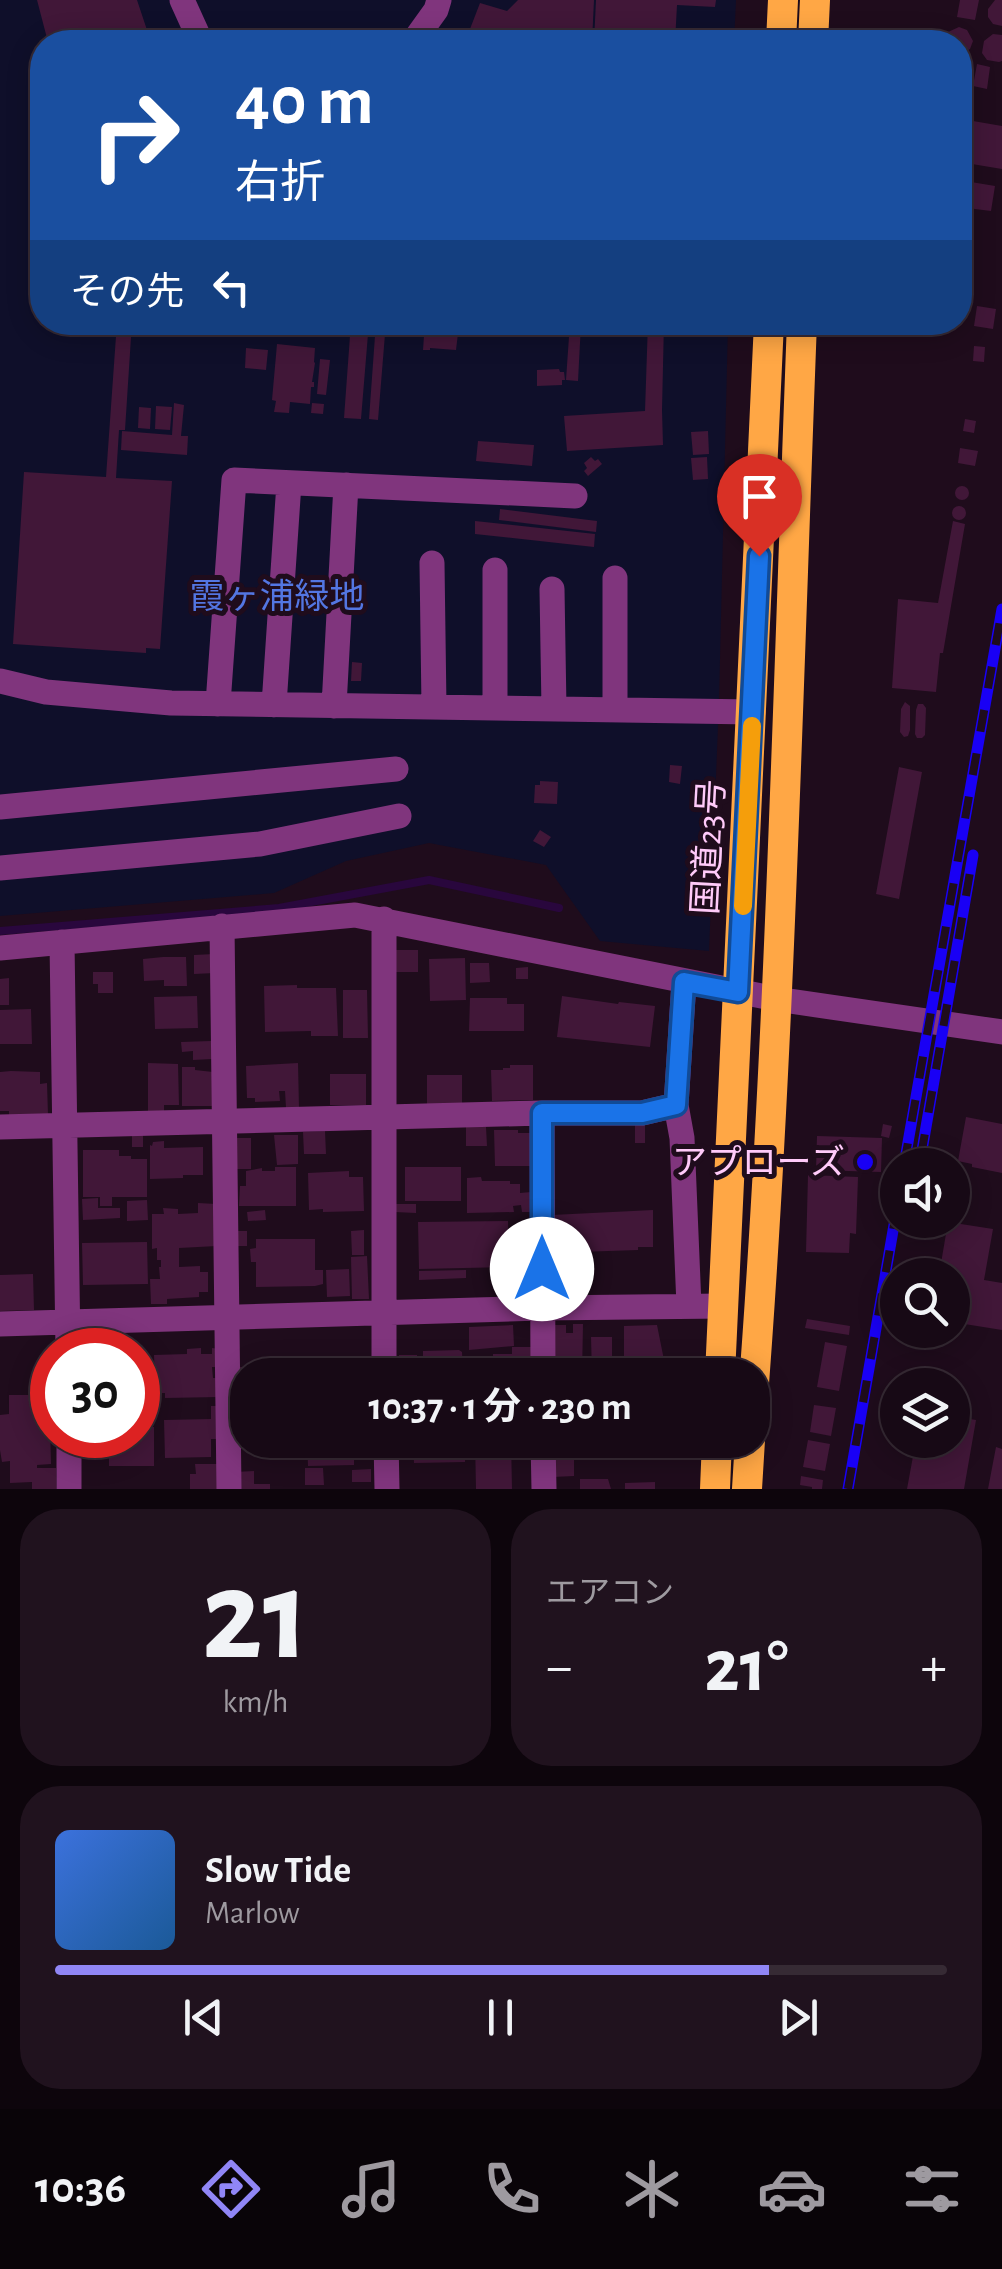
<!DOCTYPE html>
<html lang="ja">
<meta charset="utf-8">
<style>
:root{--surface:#170915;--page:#20121e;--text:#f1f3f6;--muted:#9e9aa0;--line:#362a34;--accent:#9086f6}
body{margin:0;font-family:"Alegreya Sans","Noto Sans JP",sans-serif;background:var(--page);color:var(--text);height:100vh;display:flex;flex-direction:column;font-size:38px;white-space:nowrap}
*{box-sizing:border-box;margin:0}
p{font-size:32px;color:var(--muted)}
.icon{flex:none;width:55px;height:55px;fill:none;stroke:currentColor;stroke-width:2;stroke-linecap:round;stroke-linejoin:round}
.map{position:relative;height:1489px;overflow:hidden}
.drawer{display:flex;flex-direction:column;gap:20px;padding:20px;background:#0d050c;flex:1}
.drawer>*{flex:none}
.guide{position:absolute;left:30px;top:30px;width:942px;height:305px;border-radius:40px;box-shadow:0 5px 25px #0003,0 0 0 2px var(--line);background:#1a4fa0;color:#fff;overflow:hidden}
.buttons{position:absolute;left:880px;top:1148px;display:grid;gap:20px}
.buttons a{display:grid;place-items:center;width:90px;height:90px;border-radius:50%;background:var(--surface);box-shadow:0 5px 25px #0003,0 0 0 2px var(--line);font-size:50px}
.speed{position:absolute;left:30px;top:1328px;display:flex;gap:20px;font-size:50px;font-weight:700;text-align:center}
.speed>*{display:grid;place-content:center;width:130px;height:130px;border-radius:50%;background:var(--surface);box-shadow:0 5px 25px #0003,0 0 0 2px var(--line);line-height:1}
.speed .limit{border:15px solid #d22;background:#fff;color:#111}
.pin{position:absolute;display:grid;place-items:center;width:85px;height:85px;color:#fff;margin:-102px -42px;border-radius:50% 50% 50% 0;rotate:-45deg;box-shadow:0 0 10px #0007}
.pin .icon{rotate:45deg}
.me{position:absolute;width:110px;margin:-55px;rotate:0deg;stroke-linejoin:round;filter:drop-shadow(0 0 8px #0008)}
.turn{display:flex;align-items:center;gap:35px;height:210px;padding:0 40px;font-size:45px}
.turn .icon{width:130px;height:130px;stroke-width:2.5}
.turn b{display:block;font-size:70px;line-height:85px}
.then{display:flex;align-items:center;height:95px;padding:0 40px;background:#0003;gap:20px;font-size:38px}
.big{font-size:75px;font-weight:700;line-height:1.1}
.drawer .tile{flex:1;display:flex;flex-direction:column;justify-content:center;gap:15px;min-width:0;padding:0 35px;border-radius:40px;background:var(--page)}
.drawer .dial{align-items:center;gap:0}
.dial b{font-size:130px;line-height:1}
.song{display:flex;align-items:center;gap:30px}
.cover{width:120px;height:120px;border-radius:15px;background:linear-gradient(135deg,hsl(220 70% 55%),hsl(210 70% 35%))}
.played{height:10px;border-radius:5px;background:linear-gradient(90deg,var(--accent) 80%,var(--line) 80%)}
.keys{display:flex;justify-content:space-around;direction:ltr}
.heat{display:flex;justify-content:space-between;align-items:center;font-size:55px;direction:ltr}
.drawer .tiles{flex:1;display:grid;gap:20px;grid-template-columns:1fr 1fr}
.tile:last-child{grid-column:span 2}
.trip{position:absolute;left:230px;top:1358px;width:540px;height:100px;border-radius:40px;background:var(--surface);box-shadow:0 5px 25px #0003,0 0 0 2px var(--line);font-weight:700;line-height:100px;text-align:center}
.tab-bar{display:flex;height:160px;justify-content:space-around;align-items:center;background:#090408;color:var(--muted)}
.tab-bar .icon{width:70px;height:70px}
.tab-bar .current{color:var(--accent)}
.tab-bar b{font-size:45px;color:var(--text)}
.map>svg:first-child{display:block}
.green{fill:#0f0f2a}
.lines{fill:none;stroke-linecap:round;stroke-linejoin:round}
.stream{stroke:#29073d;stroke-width:8}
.building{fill:#411738}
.minor{stroke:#80357d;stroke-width:25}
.highway{stroke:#ffa745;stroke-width:30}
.rail-casing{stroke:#1900f5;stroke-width:11}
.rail{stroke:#1f0c1c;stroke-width:8;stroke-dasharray:22;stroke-linecap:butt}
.route-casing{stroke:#114b97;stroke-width:25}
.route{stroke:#1a73e8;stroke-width:18}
.slow{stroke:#f59e0b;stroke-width:18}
.poi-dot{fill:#1900f5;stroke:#1f0c1c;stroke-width:4}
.labels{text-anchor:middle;stroke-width:10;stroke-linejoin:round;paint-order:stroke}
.park-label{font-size:35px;fill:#5376e2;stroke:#1f0c1c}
.street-label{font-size:35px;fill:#ffcaf9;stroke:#1f0c1c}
.poi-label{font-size:35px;fill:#ffcaf9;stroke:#1f0c1c;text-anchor:end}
</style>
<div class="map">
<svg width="1002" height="1489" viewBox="0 0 1002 1489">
<rect width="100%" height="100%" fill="#1f0c1c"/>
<path class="green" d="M0,0h736l-2,42h-692v280l686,1 -9,378 -10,250 -109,-10 -54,-76 -117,-22 -83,18 -72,32 -274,23z"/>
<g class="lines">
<path class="stream" d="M0,931l279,-23 150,-28 130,28"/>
</g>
<path class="building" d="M37,0h100l14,42h-103z
M518,0h76l-2,42h-127l15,-39 27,8z
M596,0h120l-1,7 -38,-2 -2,37h-81z
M960,0h19l-4,20 -18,-3z
M995,0h7v26l-9,-2 -5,-7v-8z
M959,27l8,3 6,11 -3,8 -10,6v-13h-16l4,-10z
M993,34l9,1v26l-3,1 -12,-2 -5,-7 2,-12z
M977,64l13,3 -3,22 -14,-3z
M973,121l29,5v43l-36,-6z
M971,182l24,4 -4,25 -24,-3z
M977,306l19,3 -3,20 -19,-3z
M117,322h15l-7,108h-6l-3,48 56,3 -12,168 -14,-1v5l-133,-9 11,-172 82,5z
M351,322h18l-8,97 -17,-1z
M376,322h10l-8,98 -9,-1z
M425,322l34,3 -3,25 -26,-2v2h-7z
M570,322l11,2 -3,57 -12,-1z
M648,322h16l-2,88 1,35 -96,6 -3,-35 81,-5z
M277,344l38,4 -1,14 1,1 -3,19h2v5h-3l-1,17 -20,-2 -1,11 -15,-1 2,-11 -4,-1z
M974,346l11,1 -1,15 -11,-1z
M246,348l22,2 -2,20 -21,-2z
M320,359l10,1 -4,35 -9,-1z
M559,369l1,3h4l1,8h-3v5l-25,1v-16z
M174,403l10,2 -3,31h7l-1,19 -66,-5 1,-19 50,4z
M312,403l12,1 -1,10 -12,-1z
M156,406l16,1 -2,23 -15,-1z
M139,407l12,1 -1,21 -12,-1z
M965,419l11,2 -2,12 -11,-2z
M708,431l1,23 -16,1 -2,-23z
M478,441l56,4 -2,21 -56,-5z
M960,448l18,3 -3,15 -17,-3z
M591,457l4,4 3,-2 4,5 -14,12 -4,-5 3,-3 -3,-5z
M707,457l1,22 -15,1 -2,-22z
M955 493a7 7 0 1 1 14 0a7 7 0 1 1-14 0Z
M952 513a7 7 0 1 1 14 0a7 7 0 1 1-14 0Z
M500,509l97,12 -1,11 -97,-12z
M475,521l120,13 -1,13 -119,-13z
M953,521l12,3 -22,129h-3l-4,39 -44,-4 6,-89 40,4z
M352,662l10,1 -1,18h-10z
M905,702l5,4v24l-2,6 -4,1 -4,-5 1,-23z
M918,704h5l3,4 -1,27 -3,3h-5l-2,-4 1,-24z
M670,765l12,1 -2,18 -11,-2z
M899,767l23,5 -23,127 -23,-5z
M540,781l18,1 -1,22 -23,-1 1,-18h5z
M540,830l11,7 -7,10 -11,-6z
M396,950h22v22h-22z
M214,954l1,19 -21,1v-19z
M163,957h23l1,29h-23v-6l-20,1 -1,-22z
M465,958l1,42 -36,1 -1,-42z
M470,963h19l1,19 -20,1z
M528,967v12h-12v-11z
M93,972h20v21h-15v-9h-5z
M9,978v27h-9v-26z
M297,985v3h39l2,48h-27v-5l-46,1 -1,-46z
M343,990h24l1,48h-25z
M197,996l1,32 -43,1 -1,-32z
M562,996l56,8 1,-2 36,4 -5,41 -93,-10z
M470,998h37v6h17v27h-55z
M31,1009l1,35h-32v-34z
M211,1041l1,18 -19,1v-9l-11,1 -1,-10z
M148,1063l30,1 1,41h-15v6h-16z
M298,1063l1,45h-13l-1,-17h-6l1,10 -25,1v-4h-8l-1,-32z
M510,1065h23v35l-41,1 -1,-31h12v-2h7z
M182,1067h13v3l18,2 1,34h-32z
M11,1071l29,1v12l7,-1 1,32 -39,1v-5h-9v-39z
M330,1074h36v31h-36z
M427,1075h35v30l-35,-1z
M966,1117l36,7v49l-30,-6v-3l-14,-3z
M635,1124h10v19h-10z
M883,1124l9,2 -3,12 -8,-2z
M466,1127h20l1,19h-21z
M494,1130h24v3h12l1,33h-36z
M325,1131l1,23h-22l-1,-22z
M132,1135h11v12h-11z
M274,1135h24v29l-21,1z
M817,1136l65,2 -1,34 -65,-2z
M235,1138h16v31h-17z
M164,1141v7l39,-1v28h-20v3l-33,1v-34l2,1 1,-4z
M83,1150h36v6h12v3h16v38h-35v9h-12v-9h-17z
M275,1167h21v39h-57l1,-20h6v-15l16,-3v3h13z
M405,1167h56v34h-56z
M349,1171v6h14l1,34 -41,1v-3l-14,1 -1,-37z
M808,1175l50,2 -2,57 -6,-1 -1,20 -43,-1z
M481,1177l1,4h28v3h10v9l11,-1v20h-9l-1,-7 -8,1 1,6 -47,1v-35z
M98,1198v10h22v10l-37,2 -1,-21z
M147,1200l1,20 -21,1v-20z
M198,1203l18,1 1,42 -38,2v19l21,-1v6h8v20h-9v5l-32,2v5h-16l-1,-25h10l-1,-12h2v-7h-4v-12l-5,1v-35h12l-1,-6 15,1v5l20,-1z
M396,1204h20v9l-21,-1z
M265,1210l1,10 -18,1 -1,-9z
M653,1210v37h-15v3l-59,2v33l-23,1v-39h-3l-1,-32z
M508,1221l1,46 -90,2 -1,-47z
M948,1222l45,7 -9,51 18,3v47l-50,-8v-47h-13z
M364,1230v25h-12l-1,-24z
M236,1231h11v15h-11z
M256,1239h59v31h8v14l-8,2 -59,1v-25h-5l-1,-13 6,-1z
M147,1242l1,42 -65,1 -1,-42z
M367,1256l2,43h-17l-1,-42z
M349,1269l1,27 -23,1 -1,-27z
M466,1270v8l-47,2v-9z
M33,1274l1,36 -34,1v-36z
M807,1319l43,7 -1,9 -44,-7z
M573,1324h10l-1,51h-26v-2h-3v-48h13v8h7z
M513,1325l1,21 -45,4v-23z
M657,1325l10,50h-43v-49z
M591,1337h21v36l-20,1z
M825,1342l22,4 -8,45 -22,-4z
M512,1347h19l2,28h-52l-1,-18h13v-3h19z
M201,1348v6h11v-6l8,1v18h-8l1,11h6v19l-54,1v-5h-5v-8h-5l-1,-30 33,-1v-5z
M459,1350l3,2 1,23h-40v-24z
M399,1355h18v20h-18z
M330,1357l1,10 23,-1v9h-50v-17z
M300,1363v12h-52v20l-12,1v-29h10v-3z
M9,1395h43v29h-2l1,40 -14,1v3h19v21h-24v-7l-22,1v-22l-8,1 -2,-12v-35l9,-1z
M147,1399h12v13h-12z
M814,1405l22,3 -5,28 -21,-4z
M211,1406h7l1,33h-8v18l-46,1 -1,-38 47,-1z
M952,1416l24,4 -12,69h-57l9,-49h36z
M138,1427h16v39h-45v-31h29z
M307,1440h47v25l-46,1z
M357,1440h14v19h-14z
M413,1440h43v10l9,1v11l-51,1z
M475,1440h36l1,49h-36z
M590,1440h26v12h-26z
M808,1440l22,4 -5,27 -22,-4z
M996,1447l6,2v40h-14z
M663,1448v9l-32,-1v-7z
M553,1460h21v16l-21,1z
M195,1464h25v25h-30v-15h6z
M305,1468h18l1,17h-19z
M371,1469v13h-19v-12z
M254,1471v13h16v5h-35v-17z
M801,1476l22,4 -1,9h-10v-2l-12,-2z
M580,1479h28l3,10h-31z
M655,1482v7h-30v-6z"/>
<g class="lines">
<path class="minor" d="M182,0l19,42
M413,42l23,-32 3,-10
M432,563l2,144
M495,570v138
M552,589l2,120
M0,681l46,11 125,11 582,9
M218,704l16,-224 341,16
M274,705l15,-222
M334,706l12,-221
M615,710v-132
M0,807l396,-38
M0,868l260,-24 139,-28
M384,919v456
M222,926l7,563
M62,942l6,408
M0,948l355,-33 421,84 226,33
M684,982l-8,123 6,33 7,168
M542,1113l1,262
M0,1127l542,-14h100l34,-8
M0,1324l542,-16 182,-2
M69,1435v54
M386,1440l1,49
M543,1440l1,49"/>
<path class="highway" d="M781,42l2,-42
M813,42l2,-42
M720,1375l49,-1053
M752,1410c28,-362 36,-725 50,-1088
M715,1489l2,-49
M747,1489l3,-49"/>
<g class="rail-casing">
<path id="rail" d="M921,1156l52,-301
M904,1165l98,-556
M848,1489l50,-287"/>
</g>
<use href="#rail" class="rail"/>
</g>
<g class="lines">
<g class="route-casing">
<path id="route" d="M542,1269v-156h100l34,-8 8,-123 54,10 21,-436"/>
</g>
<use href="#route" class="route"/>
<path class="slow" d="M743,906l9,-180"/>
</g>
<circle class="poi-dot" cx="865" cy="1162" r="10"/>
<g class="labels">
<g class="park-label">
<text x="277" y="608">霞ヶ浦緑地</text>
</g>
<g class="street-label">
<text transform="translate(708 847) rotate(-87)" y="12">国道23号</text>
</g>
<g class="poi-label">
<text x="845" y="1174">アプローズ</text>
</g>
</g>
</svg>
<div class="buttons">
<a><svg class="icon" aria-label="sound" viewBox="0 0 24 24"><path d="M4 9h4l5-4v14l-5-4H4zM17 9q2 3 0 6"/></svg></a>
<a><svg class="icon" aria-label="search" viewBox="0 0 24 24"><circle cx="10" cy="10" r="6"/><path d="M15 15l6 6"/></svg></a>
<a><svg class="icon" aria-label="layers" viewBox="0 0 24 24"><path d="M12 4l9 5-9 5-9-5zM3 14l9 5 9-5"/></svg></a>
</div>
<div class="speed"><div class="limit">30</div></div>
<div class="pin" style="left:759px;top:556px;background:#d93025"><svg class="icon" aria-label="arrive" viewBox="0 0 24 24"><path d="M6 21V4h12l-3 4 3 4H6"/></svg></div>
<svg class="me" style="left:542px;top:1269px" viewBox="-20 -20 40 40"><circle r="19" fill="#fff"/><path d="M0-13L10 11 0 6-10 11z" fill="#1a73e8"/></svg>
<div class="trip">10:37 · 1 分 · 230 m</div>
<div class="guide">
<div class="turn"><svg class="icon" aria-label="right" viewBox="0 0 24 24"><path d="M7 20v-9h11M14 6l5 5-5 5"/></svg><div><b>40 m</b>右折</div></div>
<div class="then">その先<svg class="icon" aria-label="left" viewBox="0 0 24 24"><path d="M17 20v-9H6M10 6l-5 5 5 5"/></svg></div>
</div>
</div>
<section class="drawer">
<div class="tiles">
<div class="tile dial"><b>21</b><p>km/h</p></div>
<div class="tile"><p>エアコン</p>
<div class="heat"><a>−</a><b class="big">21°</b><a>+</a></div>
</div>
<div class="tile">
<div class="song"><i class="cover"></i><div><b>Slow Tide</b><p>Marlow</p></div></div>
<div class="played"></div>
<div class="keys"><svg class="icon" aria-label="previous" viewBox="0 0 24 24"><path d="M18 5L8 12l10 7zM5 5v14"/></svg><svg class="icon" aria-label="pause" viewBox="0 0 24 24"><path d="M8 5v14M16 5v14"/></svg><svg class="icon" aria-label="next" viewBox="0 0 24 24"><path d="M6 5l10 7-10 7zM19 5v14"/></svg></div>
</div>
</div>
</section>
<nav class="tab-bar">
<b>10:36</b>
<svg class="icon current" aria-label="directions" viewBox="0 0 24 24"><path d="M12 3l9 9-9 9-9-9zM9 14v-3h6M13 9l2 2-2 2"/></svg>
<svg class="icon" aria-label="music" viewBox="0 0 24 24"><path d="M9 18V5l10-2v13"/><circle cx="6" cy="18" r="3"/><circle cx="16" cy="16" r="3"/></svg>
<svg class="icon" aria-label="phone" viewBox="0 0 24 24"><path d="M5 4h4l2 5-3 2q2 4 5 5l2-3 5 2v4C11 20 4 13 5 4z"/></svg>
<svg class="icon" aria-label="climate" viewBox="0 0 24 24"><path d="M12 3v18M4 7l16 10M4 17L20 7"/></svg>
<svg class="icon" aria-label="car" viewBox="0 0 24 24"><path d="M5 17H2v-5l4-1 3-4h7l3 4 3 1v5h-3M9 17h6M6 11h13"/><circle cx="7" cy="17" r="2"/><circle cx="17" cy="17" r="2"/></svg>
<svg class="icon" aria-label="filters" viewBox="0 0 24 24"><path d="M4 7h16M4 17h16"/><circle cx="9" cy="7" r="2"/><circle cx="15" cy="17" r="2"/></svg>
</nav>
